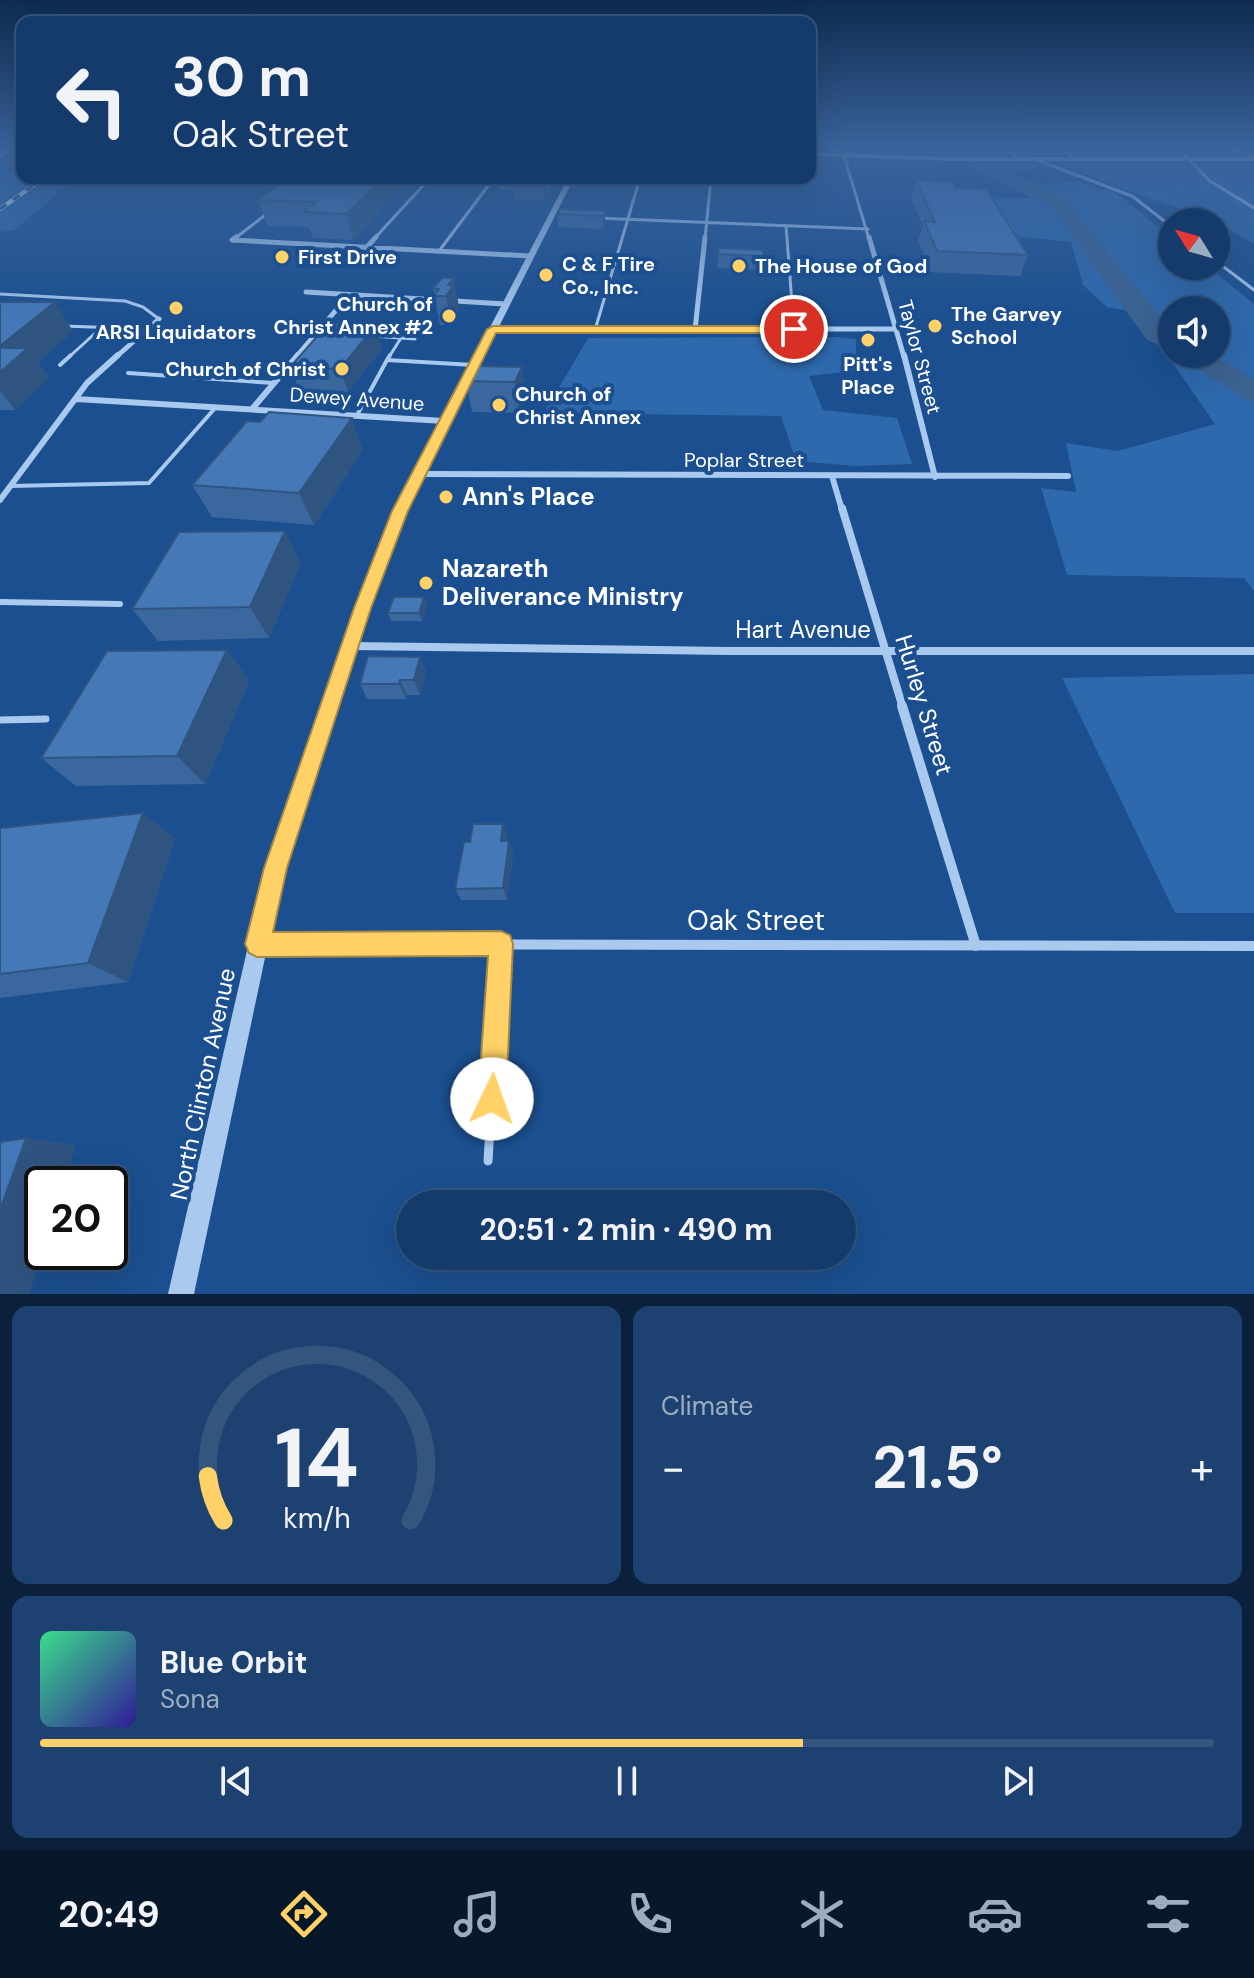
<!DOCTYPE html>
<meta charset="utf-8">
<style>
:root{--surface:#143b6b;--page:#1d4271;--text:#f1f3f6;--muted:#9dadc1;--line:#33557e;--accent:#ffd166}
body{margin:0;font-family:"DM Sans",sans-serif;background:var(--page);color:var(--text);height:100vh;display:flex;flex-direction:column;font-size:30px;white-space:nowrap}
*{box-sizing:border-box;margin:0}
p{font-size:26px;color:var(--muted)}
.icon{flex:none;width:44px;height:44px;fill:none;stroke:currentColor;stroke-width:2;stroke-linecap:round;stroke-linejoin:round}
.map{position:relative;height:1294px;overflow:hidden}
.drawer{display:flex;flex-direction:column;gap:12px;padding:12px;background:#0b203b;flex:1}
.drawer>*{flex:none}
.guide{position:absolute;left:16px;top:16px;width:800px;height:168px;border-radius:16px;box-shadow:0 8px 32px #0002,0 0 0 2px var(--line);background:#143b6b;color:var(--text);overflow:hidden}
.needle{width:52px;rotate:307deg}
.buttons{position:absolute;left:1158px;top:208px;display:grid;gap:16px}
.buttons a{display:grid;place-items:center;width:72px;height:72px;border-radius:50%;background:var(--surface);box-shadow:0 8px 32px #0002,0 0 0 2px var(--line);font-size:40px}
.speed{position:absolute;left:24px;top:1166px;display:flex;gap:16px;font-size:40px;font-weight:700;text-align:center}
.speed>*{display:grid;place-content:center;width:104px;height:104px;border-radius:50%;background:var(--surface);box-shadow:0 8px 32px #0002,0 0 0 2px var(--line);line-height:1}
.speed .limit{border:4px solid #111;border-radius:12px;background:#fff;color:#111}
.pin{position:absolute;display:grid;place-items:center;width:68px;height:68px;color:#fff;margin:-34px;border:4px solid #fff;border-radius:50%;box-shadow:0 2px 8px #0007}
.me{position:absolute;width:88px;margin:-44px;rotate:3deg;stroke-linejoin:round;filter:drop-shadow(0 0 6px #0008)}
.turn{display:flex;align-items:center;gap:28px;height:168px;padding:0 24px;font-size:36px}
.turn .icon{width:104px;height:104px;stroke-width:2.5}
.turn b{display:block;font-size:56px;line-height:68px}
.big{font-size:60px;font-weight:700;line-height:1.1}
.drawer .card{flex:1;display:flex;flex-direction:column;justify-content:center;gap:12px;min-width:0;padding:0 28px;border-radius:16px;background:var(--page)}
.drawer .dial{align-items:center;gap:0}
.dial svg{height:208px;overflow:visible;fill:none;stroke:var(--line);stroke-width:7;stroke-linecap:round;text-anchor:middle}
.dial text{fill:var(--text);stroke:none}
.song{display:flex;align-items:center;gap:24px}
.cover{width:96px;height:96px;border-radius:12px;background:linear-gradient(135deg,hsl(150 70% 55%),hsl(250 70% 35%))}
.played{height:8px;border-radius:4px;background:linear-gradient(90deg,var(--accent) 65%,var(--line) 65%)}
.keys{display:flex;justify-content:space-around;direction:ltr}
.heat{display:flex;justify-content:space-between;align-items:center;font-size:44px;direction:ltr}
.drawer .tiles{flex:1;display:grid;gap:12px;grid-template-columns:1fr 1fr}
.card:last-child{grid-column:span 2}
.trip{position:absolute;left:396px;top:1190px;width:460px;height:80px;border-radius:40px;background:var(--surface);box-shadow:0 8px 32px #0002,0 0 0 2px var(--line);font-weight:700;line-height:80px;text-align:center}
.tab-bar{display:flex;height:128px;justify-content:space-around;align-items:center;background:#08182b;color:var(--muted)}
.tab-bar .icon{width:56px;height:56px}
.tab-bar .active{color:var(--accent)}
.tab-bar b{font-size:36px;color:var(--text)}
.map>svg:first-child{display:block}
.green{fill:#2e69ad;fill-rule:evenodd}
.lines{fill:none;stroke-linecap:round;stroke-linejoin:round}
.river{fill:#3c6290;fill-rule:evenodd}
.service-far4{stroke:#a9c9ee;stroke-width:3}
.service-far3{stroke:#a9c9ee;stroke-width:4}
.service-far2{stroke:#a9c9ee;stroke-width:6}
.service-far1{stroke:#a9c9ee;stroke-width:7}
.service{stroke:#a9c9ee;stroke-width:9}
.minor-far4{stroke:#a9c9ee;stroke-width:3}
.minor-far3{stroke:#a9c9ee;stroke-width:5}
.minor-far2{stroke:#a9c9ee;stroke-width:6}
.minor-far1{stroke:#a9c9ee;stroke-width:8}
.minor{stroke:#a9c9ee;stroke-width:10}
.tertiary{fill:#a9c9ee;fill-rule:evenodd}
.secondary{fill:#d6e6fa;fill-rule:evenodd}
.motorway{fill:#fff;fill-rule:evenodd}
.rail-casing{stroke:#fff;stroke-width:4}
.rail{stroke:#1b4f8f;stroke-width:3;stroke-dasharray:8;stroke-linecap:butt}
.wall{fill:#3a679d}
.shaded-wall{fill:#305480}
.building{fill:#4478b7;stroke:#305480;stroke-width:2}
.route{fill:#ffd166;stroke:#a68842;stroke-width:2}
.poi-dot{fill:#ffd166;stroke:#1b4f8f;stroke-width:3}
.labels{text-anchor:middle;stroke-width:8;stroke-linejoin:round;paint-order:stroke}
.far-poi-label{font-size:20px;font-weight:bold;fill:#fff;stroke:#1b4f8f;text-anchor:start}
.far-street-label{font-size:20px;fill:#fff;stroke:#1b4f8f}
.poi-label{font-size:24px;font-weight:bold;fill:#fff;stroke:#1b4f8f;text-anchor:start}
.street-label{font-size:24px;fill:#fff;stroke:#1b4f8f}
.near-street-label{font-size:28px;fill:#fff;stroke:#1b4f8f}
</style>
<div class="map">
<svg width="1254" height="1294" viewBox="0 0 1254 1294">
<rect width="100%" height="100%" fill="#1b4f8f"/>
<path class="green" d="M22,146v32h55l-63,52 -14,2v-69z
M838,146h224l12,9 -206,-2z
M957,162h72l14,6 -33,4 28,13 41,-4 15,7 19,3 59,47v28h35l47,38v287l-10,-13 -177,-3 -26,-87 35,4 -10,-49 52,8 97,-27 -52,-75 -38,-39 -18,-3 -24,-22 -12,-43 -61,-6 -22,-37 46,-1zM1172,310h44v44h-44z
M1249,162l5,2v80l-38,-22 -161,-59z
M837,337l19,2v32l-47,5 14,34 74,8 15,46 -56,2 -60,-5 -15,-45 -237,-3 44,-75z
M1254,674v239h-79l-113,-235z"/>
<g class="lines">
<path class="river" d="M927,146h22l116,53 107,132v20l-25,-11 -96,-133z
M1177,354h34l43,25v22l-11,-3z"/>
<path class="service-far4" d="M1058,146l18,13
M1176,146l34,35 44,27
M1007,150l13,9
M1034,159l98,37 40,31
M786,226l8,103
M439,251l55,-73
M1216,261l38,29
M0,294l125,7 18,6 16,12
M63,326l85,3
M595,330l45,-152
M372,336l43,3
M69,357l33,-30
M389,357l12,-19"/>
<path class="service-far3" d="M387,360l3,-5
M60,365l11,-10
M128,373l146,10
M357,415l30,-55 86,5
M10,486l139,-3 67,-76"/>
<path class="service-far2" d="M0,602l120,2"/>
<path class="service-far1" d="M0,720l46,-1
M500,964l1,-19"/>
<path class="service" d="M488,1161l12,-199"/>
<path class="minor-far4" d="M826,146l22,9
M844,156l25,83
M596,218l272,11
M234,239l39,-30
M374,239l56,-61
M705,239l6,-61"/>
<path class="minor-far3" d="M869,237l35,120
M232,240l298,16
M232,240l4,-3
M366,248l10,-11
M306,292l199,12
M493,329h404
M695,330l10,-93
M116,357l43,-38
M296,357l53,-62"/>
<path class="minor-far2" d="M904,355l31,122
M76,399l368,22
M252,409l46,-54
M419,474l649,2
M832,476l10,34
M0,500l87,-117 31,-28"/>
<path class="minor-far1" d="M842,508l61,200
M351,646l377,5h526"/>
<path class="minor" d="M902,706l74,240
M258,944l996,2"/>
<path class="tertiary" d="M568,178h6l-168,333 -36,97 -86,260 -90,426h-26l98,-426 90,-260 38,-97z"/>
<path class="secondary" d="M810,152l141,5h303v4h-303l-141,-5z"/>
<path class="motorway" d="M7,146h10l-17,12v-7z"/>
<g class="rail-casing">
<path id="rail" d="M1227,146l27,12
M0,209l44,-31"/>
</g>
<use href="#rail" class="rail"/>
</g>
<path class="wall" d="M287,178h125l-59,62 -40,-2 -4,-11 -41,-1 -10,-26z
M499,178h56v2l-2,4h-2v3l-3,5h-2l1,3 -3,5 -30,-1 -1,-9h-13z
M916,180l40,8 72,67 -8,21 -90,-4 -12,-31 5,-15 -12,-27z
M605,211v13l-2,5 -45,-2v-13z
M719,248l44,8 -2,14 -44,-2z
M442,278l17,29 -1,2 1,5 -7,11h-12l-7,-37z
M0,302l73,29 -35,31 11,16 -34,32h-15z
M382,348l-34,44 -49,-2 -9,-23z
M522,367l4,31 -7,15 -47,-1 -6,-31z
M363,450l-49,75 -102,-8 -20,-32z
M301,563l-32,75 -111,3 -26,-32z
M427,605l-5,16h-31l-3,-8z
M227,650l22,31 -44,103 -129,2 -35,-28z
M420,657l6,16 -6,22h-13l-1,4h-39l-7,-15z
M143,813l32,26 -47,143 -128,16v-170z
M503,824l4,14v3h2l4,13 -6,46h-46l-6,-11 15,-47z"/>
<path class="shaded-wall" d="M383,178h29l-59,62 -7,-26z
M548,178h2l1,9 -3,5z
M546,183l1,12 -3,5 -1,-13z
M605,211v13l-2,5v-13z
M454,278l5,29 -1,2 1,5 -7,11 -6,-29 2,-11z
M55,302l18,29 -35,31 11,16 -34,32 -15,-20v-44z
M376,325l6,23 -34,44 -8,-23z
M522,367l4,31 -7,15 -4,-31z
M352,418l11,32 -49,75 -15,-32z
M285,531l16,32 -32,75 -19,-31z
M424,597l3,8 -5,16 -3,-8z
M227,650l22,31 -44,103 -28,-28z
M420,657l6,16 -6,22 -6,-15z
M400,680l7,15 -1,4 -7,-15z
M143,813l32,26 -47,143 -40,-19z
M503,824l4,14 -1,16 -5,-13z
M509,841l4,13 -6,46 -4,-12z
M26,1138l50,7 -12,39h-22l1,68 -14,42h-29v-84z"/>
<path class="building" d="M287,178h96l-37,36 -42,-2 12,-10 -58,-2z
M513,178h35v1z
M916,180l36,2 4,6 30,1 42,66 -91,-4 -13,-30 11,1z
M516,182l30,1 -3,4 -30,-1z
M560,209l45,2 -2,5 -45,-2z
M719,248l44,2v6l-45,-2z
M442,278h12l-6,7 5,1 -7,10h-12l5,-7 -6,-1z
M0,302h55l-55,44z
M329,323l47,2 -36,44 -50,-2z
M0,348h28l-28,24z
M474,366l48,1 -7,15 -49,-1z
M269,412l83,6 -53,75 -107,-8 55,-64 13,1z
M285,531l-35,76 -118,2 47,-77z
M394,597h30l-5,16h-31z
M227,650l-50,106 -136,2 66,-107z
M368,656l52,1 -6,23h-14l-1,4h-39z
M143,813l-55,150 -88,11v-146z
M473,824h30l-2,17h8l-6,47 -48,1 9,-47h6z
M26,1138l-26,72v-68z"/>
<linearGradient id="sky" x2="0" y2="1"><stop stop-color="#0f2b4f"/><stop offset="0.45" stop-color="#39639b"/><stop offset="1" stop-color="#39639b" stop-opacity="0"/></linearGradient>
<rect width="1254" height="327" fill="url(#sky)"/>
<path class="route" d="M493,326h301l6,3 -6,4h-298l-88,178 -37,97 -84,260 -14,64 228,-1 9,4 3,9 -7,155 -4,10 -10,4 -10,-4 -4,-10 10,-143 -231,1 -8,-4 -4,-9 19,-76 90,-260 38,-97 95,-182z"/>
<g class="poi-dot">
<circle cx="282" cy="257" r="8"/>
<circle cx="739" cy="266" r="8"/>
<circle cx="546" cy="275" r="8"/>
<circle cx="176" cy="308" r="8"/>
<circle cx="449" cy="316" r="8"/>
<circle cx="935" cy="326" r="8"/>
<circle cx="868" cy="340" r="8"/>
<circle cx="342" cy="369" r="8"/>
<circle cx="499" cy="405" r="8"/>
<circle cx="446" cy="497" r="8"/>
<circle cx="426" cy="583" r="8"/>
</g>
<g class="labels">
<g class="far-poi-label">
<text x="298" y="264">First Drive</text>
<text x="562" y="271">C &amp; F Tire<tspan x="562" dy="23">Co., Inc.</tspan></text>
<text x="755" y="273">The House of God</text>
<text x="433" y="311" text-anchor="end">Church of<tspan x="433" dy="23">Christ Annex #2</tspan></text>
<text x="951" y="321">The Garvey<tspan x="951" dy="23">School</tspan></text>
<text x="176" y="339" text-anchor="middle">ARSI Liquidators</text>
<text x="868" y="371" text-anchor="middle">Pitt's<tspan x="868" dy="23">Place</tspan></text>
<text x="326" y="376" text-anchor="end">Church of Christ</text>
<text x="515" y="401">Church of<tspan x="515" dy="23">Christ Annex</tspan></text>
</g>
<g class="far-street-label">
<text transform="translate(920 357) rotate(75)" y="7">Taylor Street</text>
<text transform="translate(357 399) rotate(4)" y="7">Dewey Avenue</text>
<text x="744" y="467">Poplar Street</text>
</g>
<g class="poi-label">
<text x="462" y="505">Ann's Place</text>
<text x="442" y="577">Nazareth<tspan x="442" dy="28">Deliverance Ministry</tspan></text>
</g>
<g class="street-label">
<text x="803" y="638">Hart Avenue</text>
<text transform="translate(924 705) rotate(73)" y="8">Hurley Street</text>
<text transform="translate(203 1084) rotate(-78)" y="8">North Clinton Avenue</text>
</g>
<g class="near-street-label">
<text x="756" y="930">Oak Street</text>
</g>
</g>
</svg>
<div class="buttons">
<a><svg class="needle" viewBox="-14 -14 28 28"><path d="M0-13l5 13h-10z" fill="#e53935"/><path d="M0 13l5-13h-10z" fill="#9dadc1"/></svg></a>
<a><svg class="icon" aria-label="sound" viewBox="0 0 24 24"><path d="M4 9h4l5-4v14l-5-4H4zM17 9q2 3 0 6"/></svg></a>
</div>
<div class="speed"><div class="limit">20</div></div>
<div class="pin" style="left:794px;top:329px;background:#d93025"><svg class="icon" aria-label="arrive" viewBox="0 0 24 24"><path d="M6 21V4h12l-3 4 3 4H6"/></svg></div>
<svg class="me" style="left:492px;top:1099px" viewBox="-20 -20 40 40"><circle r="19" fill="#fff"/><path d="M0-13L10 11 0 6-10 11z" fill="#ffd166"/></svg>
<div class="trip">20:51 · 2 min · 490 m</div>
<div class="guide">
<div class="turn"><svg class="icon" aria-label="left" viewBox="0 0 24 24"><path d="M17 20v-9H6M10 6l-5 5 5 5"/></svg><div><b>30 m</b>Oak Street</div></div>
</div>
</div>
<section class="drawer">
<div class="tiles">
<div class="card dial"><svg viewBox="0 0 100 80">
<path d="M14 69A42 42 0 1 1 86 69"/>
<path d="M14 69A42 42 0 0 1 8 52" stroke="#ffd166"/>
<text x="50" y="56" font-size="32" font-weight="700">14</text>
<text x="50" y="72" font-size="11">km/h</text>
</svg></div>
<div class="card"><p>Climate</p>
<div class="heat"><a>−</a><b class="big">21.5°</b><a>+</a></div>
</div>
<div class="card">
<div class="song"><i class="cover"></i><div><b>Blue Orbit</b><p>Sona</p></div></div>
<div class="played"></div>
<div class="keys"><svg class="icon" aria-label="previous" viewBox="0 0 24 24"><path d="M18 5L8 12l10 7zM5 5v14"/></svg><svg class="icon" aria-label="pause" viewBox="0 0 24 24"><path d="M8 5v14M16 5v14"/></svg><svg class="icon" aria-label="next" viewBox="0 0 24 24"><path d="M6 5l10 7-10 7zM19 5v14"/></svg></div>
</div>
</div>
</section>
<nav class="tab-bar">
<b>20:49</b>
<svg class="icon active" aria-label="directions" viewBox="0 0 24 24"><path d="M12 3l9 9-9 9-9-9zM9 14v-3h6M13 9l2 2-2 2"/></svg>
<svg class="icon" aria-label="music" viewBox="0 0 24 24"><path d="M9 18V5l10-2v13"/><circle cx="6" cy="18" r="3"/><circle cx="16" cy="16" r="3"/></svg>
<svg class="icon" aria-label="phone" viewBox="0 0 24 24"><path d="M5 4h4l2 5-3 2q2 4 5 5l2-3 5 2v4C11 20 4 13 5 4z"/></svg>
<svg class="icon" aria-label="climate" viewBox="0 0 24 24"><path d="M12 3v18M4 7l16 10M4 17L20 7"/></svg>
<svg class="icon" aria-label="car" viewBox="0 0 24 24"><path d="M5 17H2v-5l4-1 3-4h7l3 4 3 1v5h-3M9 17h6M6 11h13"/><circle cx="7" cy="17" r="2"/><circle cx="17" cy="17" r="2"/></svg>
<svg class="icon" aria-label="filters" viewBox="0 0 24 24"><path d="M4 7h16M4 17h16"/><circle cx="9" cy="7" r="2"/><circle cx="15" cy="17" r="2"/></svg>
</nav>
